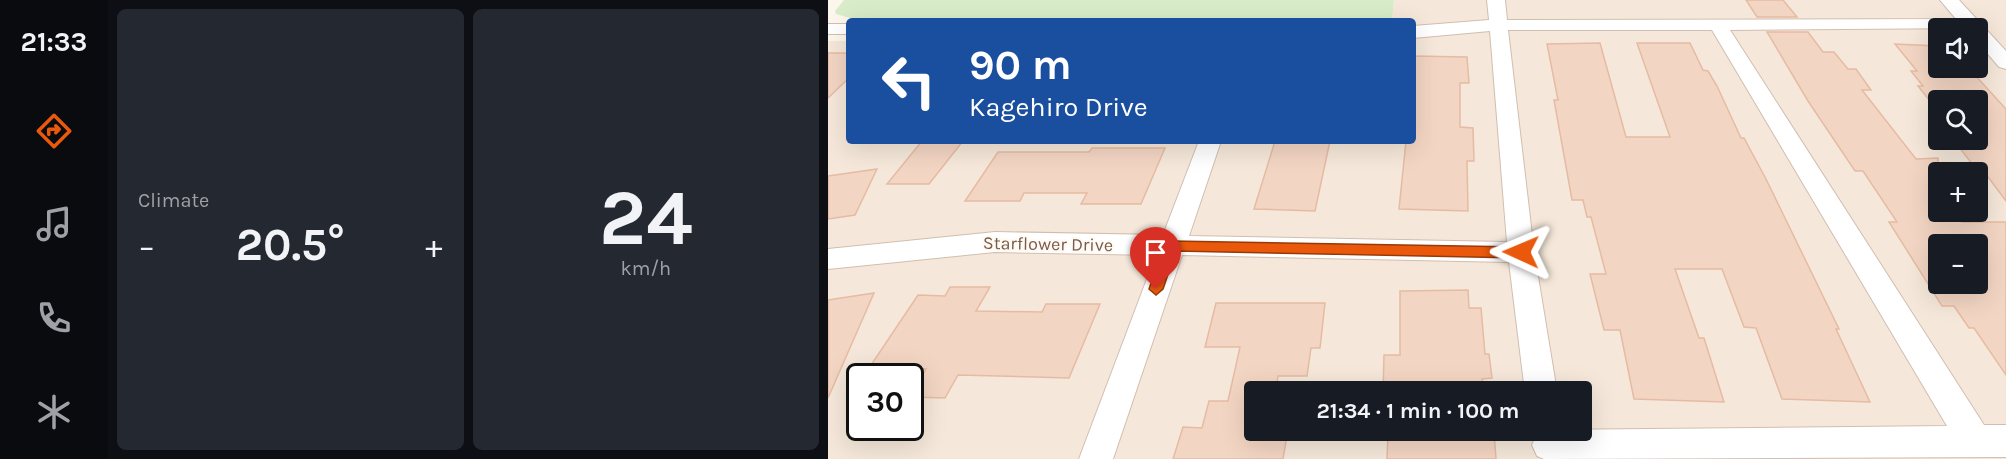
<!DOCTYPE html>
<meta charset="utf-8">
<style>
:root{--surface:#171b24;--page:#242831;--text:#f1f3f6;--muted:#9ea1a6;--accent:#ea580c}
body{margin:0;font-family:Karla,sans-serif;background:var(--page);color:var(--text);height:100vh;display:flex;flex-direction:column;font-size:22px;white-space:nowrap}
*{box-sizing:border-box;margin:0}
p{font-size:20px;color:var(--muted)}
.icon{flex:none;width:33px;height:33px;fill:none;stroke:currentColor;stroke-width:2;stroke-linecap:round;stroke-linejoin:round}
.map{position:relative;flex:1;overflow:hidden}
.details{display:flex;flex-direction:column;gap:9px;padding:9px;background:#0d0f14;width:720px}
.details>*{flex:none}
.guide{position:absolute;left:18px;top:18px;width:570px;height:126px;border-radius:6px;box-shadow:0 6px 24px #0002;background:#1a4fa0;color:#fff;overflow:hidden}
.fabs{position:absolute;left:1100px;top:18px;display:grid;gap:12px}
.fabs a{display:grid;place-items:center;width:60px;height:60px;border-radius:6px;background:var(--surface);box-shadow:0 6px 24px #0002;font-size:30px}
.speed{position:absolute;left:18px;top:363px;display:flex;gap:12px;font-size:30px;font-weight:700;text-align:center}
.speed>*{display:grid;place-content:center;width:78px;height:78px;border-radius:50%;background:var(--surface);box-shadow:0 6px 24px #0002;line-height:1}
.speed .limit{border:3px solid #111;border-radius:9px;background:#fff;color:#111}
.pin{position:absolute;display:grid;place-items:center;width:51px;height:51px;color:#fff;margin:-62px -26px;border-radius:50% 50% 50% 0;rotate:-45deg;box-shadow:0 0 6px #0007}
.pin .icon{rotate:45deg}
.me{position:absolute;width:66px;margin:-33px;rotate:271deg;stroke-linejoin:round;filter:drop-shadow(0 0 4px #0008)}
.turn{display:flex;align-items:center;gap:21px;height:126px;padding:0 24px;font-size:27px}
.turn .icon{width:78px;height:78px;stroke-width:2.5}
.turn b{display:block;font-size:42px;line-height:51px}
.big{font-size:45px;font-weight:700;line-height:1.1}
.details .widget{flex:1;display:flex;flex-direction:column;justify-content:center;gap:9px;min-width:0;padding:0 21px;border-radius:9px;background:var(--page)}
.details .dial{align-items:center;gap:0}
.dial b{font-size:78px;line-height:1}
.heat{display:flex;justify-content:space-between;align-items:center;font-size:33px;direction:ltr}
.details .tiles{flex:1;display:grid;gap:9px;grid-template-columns:repeat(2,1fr)}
.trip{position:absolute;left:416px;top:381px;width:348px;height:60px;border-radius:6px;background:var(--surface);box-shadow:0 6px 24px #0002;font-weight:700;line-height:60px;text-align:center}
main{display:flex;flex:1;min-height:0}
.dock{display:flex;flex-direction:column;width:108px;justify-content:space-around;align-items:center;background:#090b0e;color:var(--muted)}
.dock .icon{width:42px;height:42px}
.dock .selected{color:var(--accent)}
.dock b{font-size:27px;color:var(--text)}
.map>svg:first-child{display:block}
.residential{fill:#f5e8da;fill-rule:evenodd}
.green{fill:#d8ecc9}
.building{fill:#f3d5c3;stroke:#e6bba3;stroke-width:1.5;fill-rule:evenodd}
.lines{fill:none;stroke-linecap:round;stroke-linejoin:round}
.minor-casing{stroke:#d1beb0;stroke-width:2}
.minor{fill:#fff;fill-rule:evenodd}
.route{fill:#ea580c;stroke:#983908;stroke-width:1.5}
.labels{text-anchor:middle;stroke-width:4.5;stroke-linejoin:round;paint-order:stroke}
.street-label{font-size:18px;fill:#7a5c4d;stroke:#fffaf3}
</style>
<main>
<nav class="dock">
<b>21:33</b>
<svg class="icon selected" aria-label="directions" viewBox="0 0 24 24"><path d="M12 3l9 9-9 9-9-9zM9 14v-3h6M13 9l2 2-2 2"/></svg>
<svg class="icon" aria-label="music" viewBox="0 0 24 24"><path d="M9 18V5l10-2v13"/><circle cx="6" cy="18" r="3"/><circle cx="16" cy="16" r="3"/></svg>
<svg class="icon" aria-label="phone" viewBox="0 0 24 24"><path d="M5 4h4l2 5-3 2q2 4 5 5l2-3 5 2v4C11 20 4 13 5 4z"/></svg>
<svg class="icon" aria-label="climate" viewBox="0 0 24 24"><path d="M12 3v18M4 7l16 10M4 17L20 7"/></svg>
</nav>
<section class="details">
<div class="tiles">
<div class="widget"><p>Climate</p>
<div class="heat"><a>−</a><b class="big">20.5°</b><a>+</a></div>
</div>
<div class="widget dial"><b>24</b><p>km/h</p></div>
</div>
</section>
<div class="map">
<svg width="1178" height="459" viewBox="0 0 1178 459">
<rect width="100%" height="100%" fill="#fdf6ec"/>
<path class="residential" d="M566,0h612v459h-1178v-418h21v100h564v-120h-21zM1110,28h39v40h-39zM1110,100h39v40h-39zM1110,172h39v40h-39zM1110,244h39v40h-39zM32,376h50v52h-50zM426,392h327v38h-327z"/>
<path class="green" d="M16,0h550l-2,21 -542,-3 -14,-4 -1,-3z"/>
<path class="building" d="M918,0h37l14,17h-40z
M939,32h41l15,20h11l14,17h8l15,21h-9l54,69 22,-1v54h16l8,10h44v153l-32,-47h-5l-15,-22h-12l-53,-84h8l-34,-51h-8l-47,-70zM1110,244h39v40h-39z
M772,43l26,94h44l-33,-94h53l13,27 5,1 9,15 24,52h3l22,41 73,150h-3l34,73 -88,-3 -26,-71 -12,-1 -22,-58h-47l24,69h5l20,64 -90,-3 -14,-69h-16l-14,-56h16l-15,-57h-4l-4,-17h-11l-18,-100h4l-11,-56z
M1067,44l43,2v22h20l4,4 11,1 33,36v92l-21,-28h-6l-20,-26 8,1 -6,-8h16v-40h-39v11l-20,-25h5l-12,-15h6z
M0,53h21v25l-21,20z
M585,56l54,1 2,26h-9v44l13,1 1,33h-7l1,50 -69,-2 7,-68h7z
M94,141h41l-34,43h-42z
M447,141h55l-15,70 -61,-2z
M264,148h73l-24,56h-60l6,-11h-63l-4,8h-55l33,-49h91z
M49,169l-22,46 -27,4v-43z
M122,287h40l-14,24 66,1 4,-8h54l-31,74 -111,-3 -13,23 -35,-1 16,-28 -57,-1 49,-73 27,1z
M640,290l1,18h12l4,46h4l3,24 -10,1 2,13h-101l1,-37h16v-64z
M46,293l-46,105v-98z
M388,303h109l-5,45h-9l-4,28h-29l-2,16h-22v38h34l-5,29h-110l10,-32 19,1 7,-27h19l12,-54h-35z
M560,432h106l2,27h-109z"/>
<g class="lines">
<g class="minor-casing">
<path id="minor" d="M659,0h18l2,20 449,-1 -16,-19h19l47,51v18l-7,-2 -22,-26v-13l-247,2 254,395h22v32l-462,2 -7,-3 -5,-11 5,-11 8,-4 402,-4 -235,-396h-204l26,222 23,140h-32l-16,-130 -327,-7 -69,204h-34l77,-204 -161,-3 -167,17v-20l167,-17 168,3 36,-94h22l-32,95 318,6 -17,-211 -77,7v-12l76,-6z
M0,24h21v10h-21z"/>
</g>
<use href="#minor" class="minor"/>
</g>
<path class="route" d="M343,241l350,6 7,5 -7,6 -345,-7 -13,38 -7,6 -7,-6 15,-43z"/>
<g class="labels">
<g class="street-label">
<text transform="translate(220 244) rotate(1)" y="6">Starflower Drive</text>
</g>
</g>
</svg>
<div class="fabs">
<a><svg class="icon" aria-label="sound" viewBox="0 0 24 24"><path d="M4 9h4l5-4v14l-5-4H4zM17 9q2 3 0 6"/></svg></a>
<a><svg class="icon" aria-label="search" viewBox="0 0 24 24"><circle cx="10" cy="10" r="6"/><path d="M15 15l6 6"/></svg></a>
<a>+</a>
<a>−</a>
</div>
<div class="speed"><div class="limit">30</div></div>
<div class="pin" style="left:328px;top:289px;background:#d93025"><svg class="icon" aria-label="arrive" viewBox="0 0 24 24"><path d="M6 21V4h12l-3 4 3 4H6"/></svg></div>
<svg class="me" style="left:693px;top:252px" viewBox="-20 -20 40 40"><path d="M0-17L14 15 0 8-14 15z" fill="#ea580c" stroke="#fff" stroke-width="4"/></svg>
<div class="trip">21:34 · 1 min · 100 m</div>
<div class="guide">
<div class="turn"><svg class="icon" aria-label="left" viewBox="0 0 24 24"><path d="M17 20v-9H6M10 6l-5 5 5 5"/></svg><div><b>90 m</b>Kagehiro Drive</div></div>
</div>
</div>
</main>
